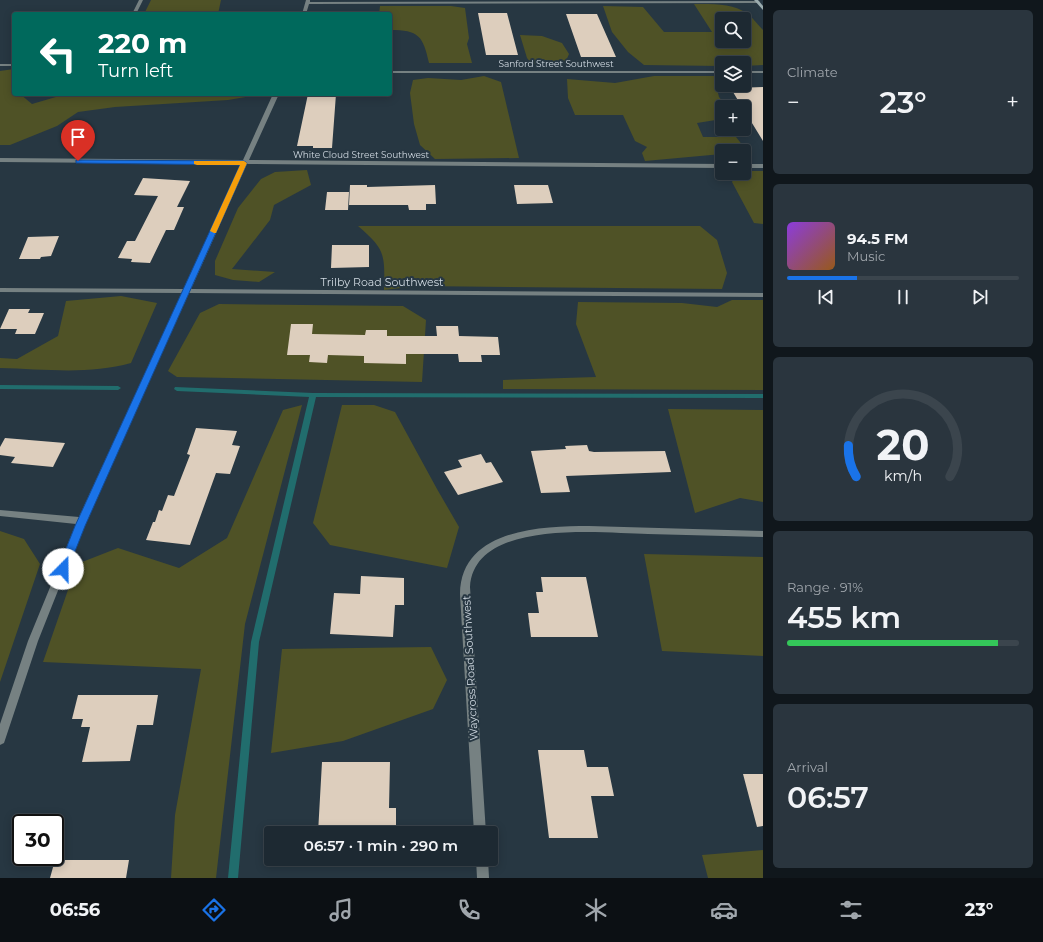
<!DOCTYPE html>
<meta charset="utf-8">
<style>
:root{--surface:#1d2932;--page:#2a353e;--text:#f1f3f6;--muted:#a0a6ac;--line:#3b454d;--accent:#1a73e8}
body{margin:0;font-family:Montserrat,sans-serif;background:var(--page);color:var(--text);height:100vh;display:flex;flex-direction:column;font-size:15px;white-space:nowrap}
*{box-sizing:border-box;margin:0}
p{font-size:13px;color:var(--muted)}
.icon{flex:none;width:22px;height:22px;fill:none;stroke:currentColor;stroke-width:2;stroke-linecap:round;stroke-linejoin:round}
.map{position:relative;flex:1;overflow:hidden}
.sheet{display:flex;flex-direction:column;gap:10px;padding:10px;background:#10171c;width:280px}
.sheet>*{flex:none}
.banner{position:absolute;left:12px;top:12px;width:380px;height:84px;border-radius:4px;box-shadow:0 2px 10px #0003,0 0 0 1px var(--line);background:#00695c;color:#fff;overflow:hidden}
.fabs{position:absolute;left:715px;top:12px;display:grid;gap:8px}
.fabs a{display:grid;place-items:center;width:36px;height:36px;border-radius:4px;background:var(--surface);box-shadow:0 2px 10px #0003,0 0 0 1px var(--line);font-size:20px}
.speed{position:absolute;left:12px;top:814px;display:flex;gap:8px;font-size:20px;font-weight:700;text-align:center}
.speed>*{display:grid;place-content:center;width:52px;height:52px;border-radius:50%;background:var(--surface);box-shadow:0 2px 10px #0003,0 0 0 1px var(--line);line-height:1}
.speed .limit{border:2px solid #111;border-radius:6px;background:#fff;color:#111}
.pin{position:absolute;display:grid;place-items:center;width:34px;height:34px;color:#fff;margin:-41px -17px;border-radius:50% 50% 50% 0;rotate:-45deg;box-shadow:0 0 4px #0007}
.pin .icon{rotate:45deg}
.me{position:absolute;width:44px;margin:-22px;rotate:22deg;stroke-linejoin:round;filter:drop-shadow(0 0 3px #0008)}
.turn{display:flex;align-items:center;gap:14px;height:84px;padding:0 20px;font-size:18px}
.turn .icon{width:52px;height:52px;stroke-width:2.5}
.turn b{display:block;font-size:28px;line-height:34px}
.big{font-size:30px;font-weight:600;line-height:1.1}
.sheet .tile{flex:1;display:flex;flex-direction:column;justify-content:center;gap:6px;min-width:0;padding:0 14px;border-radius:6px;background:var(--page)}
.sheet .dial{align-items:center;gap:0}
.dial svg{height:104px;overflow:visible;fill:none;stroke:var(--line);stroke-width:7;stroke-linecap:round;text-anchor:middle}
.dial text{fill:var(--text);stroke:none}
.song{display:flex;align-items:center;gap:12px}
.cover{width:48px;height:48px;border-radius:6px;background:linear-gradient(135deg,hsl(270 70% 55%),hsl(30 70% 35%))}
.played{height:4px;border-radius:2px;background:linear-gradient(90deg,var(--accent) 30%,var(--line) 30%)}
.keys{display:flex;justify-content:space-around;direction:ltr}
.heat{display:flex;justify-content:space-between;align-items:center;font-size:22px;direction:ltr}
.charge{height:6px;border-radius:3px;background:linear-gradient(90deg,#34c759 91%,var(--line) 0)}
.trip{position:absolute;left:264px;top:826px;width:234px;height:40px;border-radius:4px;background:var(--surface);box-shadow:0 2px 10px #0003,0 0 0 1px var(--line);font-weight:600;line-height:40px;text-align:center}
.tabs{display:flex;height:64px;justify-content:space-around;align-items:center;background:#0c1014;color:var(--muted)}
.tabs .icon{width:28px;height:28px}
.tabs .current{color:var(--accent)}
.tabs b{font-size:18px;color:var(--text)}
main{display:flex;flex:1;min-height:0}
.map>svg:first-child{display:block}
.green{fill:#4f5226;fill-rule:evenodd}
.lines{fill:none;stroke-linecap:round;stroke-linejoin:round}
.stream{fill:#216d6d;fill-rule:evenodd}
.building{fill:#ddcebd}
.street{fill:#768182;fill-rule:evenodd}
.secondary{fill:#9bacae;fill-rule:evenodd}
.route{fill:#1a73e8;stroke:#114b97}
.slow{fill:#f59e0b}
.labels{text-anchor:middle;stroke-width:4;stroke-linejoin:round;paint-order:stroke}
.far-street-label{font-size:9px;fill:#d0d9e1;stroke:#273742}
.street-label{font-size:11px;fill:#d0d9e1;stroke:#273742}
</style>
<main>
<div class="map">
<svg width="763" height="878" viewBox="0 0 763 878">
<rect width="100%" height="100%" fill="#273742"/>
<path class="green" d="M151,0h70l-3,14h-74z
M694,4c18,0 39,-1 54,10 5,4 10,11 15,16v35l-19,1v-3h-22v3l-78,-1 -16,-13 -16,-20 -9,-26 40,1 21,25h48zM722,19h22v22h-22z
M380,6h71l14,2 4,30 -2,6 5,19h-43c-6,-27 -10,-33 -39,-33v-16h-11z
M520,35l22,1 20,7 7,11 -4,9 -33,1 -5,-6z
M14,69v25h6l12,10 34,-10h198l-36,6 -113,7 -37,5 -21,14 -47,19h-10v-74z
M484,76l17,6 18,76 -84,1 -15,-14 -6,-21 -4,-31 3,-13 15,-2 33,2z
M654,76h60l5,21 8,10h-5v12l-25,4 6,14h33l11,14h-25v3l-77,7 -3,-8 5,-6 -12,-6 -12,-26h-48l-7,-17 -1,-19 48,4z
M307,170l4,15 -37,20 -4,15 -38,49 43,3 -16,10 -26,-2 -18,-5v-14l23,-53 23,-29 14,-7z
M744,171h19v53l-9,-1 -22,-41 5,-9h7z
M358,226h342l17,14 10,33 -5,16 -304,-3 -34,4c1,-36 1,-41 -26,-64z
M121,296l36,7 -26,60c-42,12 -88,6 -131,5v-10l17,1 41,-23 8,-35z
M732,300h31v90l-260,-1v-9l93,-3 -20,-53 2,-22 104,1 35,4z
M219,304l184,2 23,14 -4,62 -245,-5 -9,-6 32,-58z
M302,405l-57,219 -29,254h-45l4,-63 26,-146 -158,-7 34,-98 41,-16 61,20 48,-30 56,-128z
M342,405h32l21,7 42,77 22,38 -12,41 -117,-23 -17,-22z
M668,409l95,1v92l-23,-4 -45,15z
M0,531l24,8 16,25 -40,118z
M644,554l119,3v99l-101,-5z
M431,647l16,33 -14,29 -90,32 -72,12 11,-104z
M763,850v28h-55l-6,-23z"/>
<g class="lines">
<path class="stream" d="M0,385l118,1 3,2 -3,2 -118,-1z
M175,387l138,6 450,1v4l-447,-1 -57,245 -21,236h-10l23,-236 58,-245 -132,-6 -3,-2z"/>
</g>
<path class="building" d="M478,13h29l11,42h-32z
M566,14h31l19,43h-35z
M763,87v54l-19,-31v-3h-2l-9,-15h6l-3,-4z
M308,94h28l-4,54h-19v-2h-16z
M143,178l47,3 -13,26h7l-10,23h-8l-16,33 -19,-1 1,-3 -14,-1 9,-17h8l23,-45 -24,-1z
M350,185h17v2l68,-2 1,19h-10v6h-17l-1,-5h-59z
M514,185h34l5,18 -36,1z
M327,192h22l-1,18h-23z
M59,236l-8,20 -10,1 -1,2h-21l9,-22z
M332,245h37v22l-38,1z
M9,309h21l-2,4h16l-9,21h-20l2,-5h-17z
M291,324h22l-1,10 53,1 1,-5h21v6h50l-1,-10h22l1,10 39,1 2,18h-19l1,7h-23l-1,-8h-52v10l-42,-1v-7l-36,-1 -1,8 -18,-1 1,-7h-23z
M196,428l41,3 -5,14 8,1 -10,28 -14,-1 -26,72 -44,-5 7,-18h2l4,-12 3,1 6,-16 6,1 16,-41 -3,-1z
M5,438l60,5 -12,24 -42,-4 4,-6 -15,-2v-8z
M587,445l2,6 5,1 71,-1 6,21 -105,4 4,16 -29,1 -10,-42 35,-2 -1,-3z
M481,454l5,9 5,-1 12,20 -45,13 -14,-23 18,-5 -4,-7z
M361,576l43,2v27h-9l-2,32 -63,-3 4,-41 26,1z
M541,577h45l12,60h-67l-3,-24h11l-3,-21h7z
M78,695h80l-5,30h-16l-7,36 -48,1 8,-35h-9l2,-8h-11z
M538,750h46l3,17h21l6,29h-23l7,42h-49z
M322,762h68l-1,46h7v25h-78z
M743,774h20v52l-6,1z
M55,860h74l-3,18h-76z"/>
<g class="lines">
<path class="street" d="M139,0h4l-7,14h-4z
M306,0h4v2l448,-1 2,1 -2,1 -449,1 -3,10h-4z
M0,64h14v2h-14z
M390,71h332v2h-332z
M744,71h19v2h-19z
M273,94h6l-30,66 473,4v4l-475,-4 -56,125 572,4v4l-574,-4 -105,232 -46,116 -34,102 -4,2v-21l28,-83 48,-117 -76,-8v-6l79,7 103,-224 -182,-1v-4l184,1 57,-125 -241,-2v-4l243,2z
M744,164h19v4h-19z
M589,526l174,5v6c-38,-1 -77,-2 -115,-3 -46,-1 -174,-16 -178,53l16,246h-12l-14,-239c1,-65 81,-68 129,-68z
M476,859h12l1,19h-12z"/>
<path class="secondary" d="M754,0h4l5,6v4z"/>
</g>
<path class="route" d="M76,160l168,1 3,2 -162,363 -17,43 -2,2h-7l-1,-2 17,-43 165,-361 -162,-2h-2z"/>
<path class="slow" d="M194,161h50l3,2 -31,70h-2l-4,-2 30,-66h-43l-3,-1z"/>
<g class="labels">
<g class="far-street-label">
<text x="556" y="67">Sanford Street Southwest</text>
<text x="361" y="158">White Cloud Street Southwest</text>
</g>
<g class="street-label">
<text x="382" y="286">Trilby Road Southwest</text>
<text transform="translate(470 668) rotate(-93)" y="4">Waycross Road Southwest</text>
</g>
</g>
</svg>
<div class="fabs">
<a><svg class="icon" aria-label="search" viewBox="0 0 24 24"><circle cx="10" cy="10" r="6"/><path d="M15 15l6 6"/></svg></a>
<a><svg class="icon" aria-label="layers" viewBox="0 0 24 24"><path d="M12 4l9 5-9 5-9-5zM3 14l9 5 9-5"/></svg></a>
<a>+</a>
<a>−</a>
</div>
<div class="speed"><div class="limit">30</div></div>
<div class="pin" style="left:78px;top:161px;background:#d93025"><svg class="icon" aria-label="arrive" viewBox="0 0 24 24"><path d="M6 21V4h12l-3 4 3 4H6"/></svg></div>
<svg class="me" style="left:63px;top:569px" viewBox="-20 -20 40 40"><circle r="19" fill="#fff"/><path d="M0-13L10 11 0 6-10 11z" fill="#1a73e8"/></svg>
<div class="trip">06:57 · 1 min · 290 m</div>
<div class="banner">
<div class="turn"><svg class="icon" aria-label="left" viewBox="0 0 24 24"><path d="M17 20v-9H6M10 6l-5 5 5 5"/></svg><div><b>220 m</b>Turn left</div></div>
</div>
</div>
<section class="sheet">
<div class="tile"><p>Climate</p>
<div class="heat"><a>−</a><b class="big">23°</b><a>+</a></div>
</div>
<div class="tile">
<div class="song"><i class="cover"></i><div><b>94.5 FM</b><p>Music</p></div></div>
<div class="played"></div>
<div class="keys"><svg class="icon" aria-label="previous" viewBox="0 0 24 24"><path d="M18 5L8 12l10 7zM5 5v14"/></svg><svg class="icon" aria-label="pause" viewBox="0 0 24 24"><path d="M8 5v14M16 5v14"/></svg><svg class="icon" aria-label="next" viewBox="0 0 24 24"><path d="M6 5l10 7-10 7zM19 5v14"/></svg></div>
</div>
<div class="tile dial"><svg viewBox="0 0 100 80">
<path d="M14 69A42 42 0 1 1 86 69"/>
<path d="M14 69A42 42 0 0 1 8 45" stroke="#1a73e8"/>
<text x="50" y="56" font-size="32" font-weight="700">20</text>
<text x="50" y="72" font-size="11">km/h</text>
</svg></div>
<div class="tile"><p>Range · 91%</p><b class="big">455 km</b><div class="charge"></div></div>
<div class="tile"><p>Arrival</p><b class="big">06:57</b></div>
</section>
</main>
<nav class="tabs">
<b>06:56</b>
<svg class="icon current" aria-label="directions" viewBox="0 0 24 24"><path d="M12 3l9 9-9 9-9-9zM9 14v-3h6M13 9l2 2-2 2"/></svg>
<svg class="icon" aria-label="music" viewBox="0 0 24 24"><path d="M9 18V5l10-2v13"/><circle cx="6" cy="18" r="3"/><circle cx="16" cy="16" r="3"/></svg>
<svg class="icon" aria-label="phone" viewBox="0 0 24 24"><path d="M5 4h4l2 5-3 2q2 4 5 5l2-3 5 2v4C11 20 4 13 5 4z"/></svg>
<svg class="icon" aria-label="climate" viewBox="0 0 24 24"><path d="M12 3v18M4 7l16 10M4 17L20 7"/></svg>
<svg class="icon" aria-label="car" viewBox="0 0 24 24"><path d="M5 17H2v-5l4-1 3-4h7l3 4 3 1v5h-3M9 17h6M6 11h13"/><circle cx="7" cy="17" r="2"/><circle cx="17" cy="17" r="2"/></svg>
<svg class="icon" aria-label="filters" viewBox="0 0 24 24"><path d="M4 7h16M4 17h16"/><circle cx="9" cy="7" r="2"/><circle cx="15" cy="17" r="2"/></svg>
<b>23°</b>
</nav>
